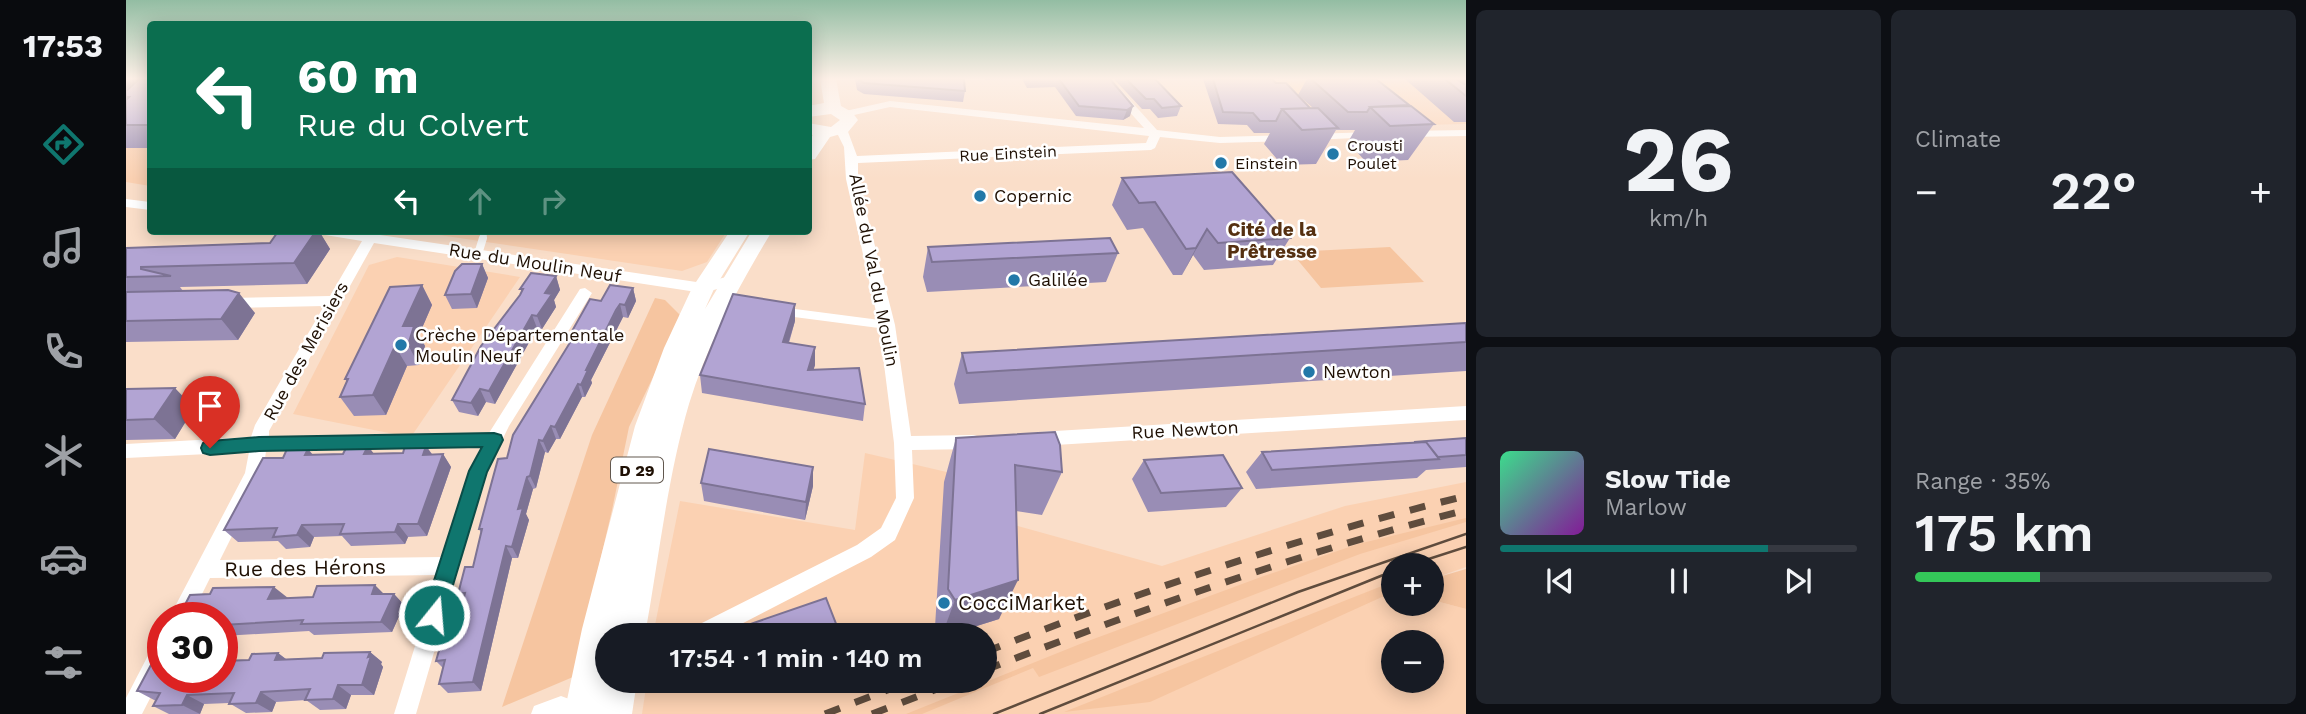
<!DOCTYPE html>
<meta charset="utf-8">
<style>
:root{--surface:#171b24;--page:#20242c;--text:#f1f3f6;--muted:#9ea1a6;--line:#363941;--accent:#0f766e}
body{margin:0;font-family:"Work Sans",sans-serif;background:var(--page);color:var(--text);height:100vh;display:flex;flex-direction:column;font-size:26px;white-space:nowrap}
*{box-sizing:border-box;margin:0}
p{font-size:23px;color:var(--muted)}
.icon{flex:none;width:38px;height:38px;fill:none;stroke:currentColor;stroke-width:2;stroke-linecap:round;stroke-linejoin:round}
.map{position:relative;flex:1;overflow:hidden}
.details{display:flex;flex-direction:column;gap:10px;padding:10px;background:#0d0f14;width:840px}
.details>*{flex:none}
.top-card{position:absolute;left:21px;top:21px;width:665px;height:214px;border-radius:7px;box-shadow:0 4px 18px #0003;background:#0b6e4f;color:#fff;overflow:hidden}
.buttons{position:absolute;left:1255px;top:553px;display:grid;gap:14px}
.buttons a{display:grid;place-items:center;width:63px;height:63px;border-radius:50%;background:var(--surface);box-shadow:0 4px 18px #0003;font-size:35px}
.speed{position:absolute;left:21px;top:602px;display:flex;gap:14px;font-size:35px;font-weight:700;text-align:center}
.speed>*{display:grid;place-content:center;width:91px;height:91px;border-radius:50%;background:var(--surface);box-shadow:0 4px 18px #0003;line-height:1}
.speed .limit{border:10px solid #d22;background:#fff;color:#111}
.pin{position:absolute;display:grid;place-items:center;width:60px;height:60px;color:#fff;margin:-72px -30px;border-radius:50% 50% 50% 0;rotate:-45deg;box-shadow:0 0 7px #0007}
.pin .icon{rotate:45deg}
.me{position:absolute;width:77px;margin:-38px;rotate:17deg;stroke-linejoin:round;filter:drop-shadow(0 0 5px #0008)}
.turn{display:flex;align-items:center;gap:24px;height:147px;padding:0 35px;font-size:32px}
.turn .icon{width:91px;height:91px;stroke-width:2.5}
.turn b{display:block;font-size:49px;line-height:60px}
.lanes{display:flex;align-items:center;height:66px;padding:0 35px;background:#0003;justify-content:center;gap:35px;direction:ltr}
.lanes .off{opacity:.35}
.big{font-size:52px;font-weight:600;line-height:1.1}
.details .widget{flex:1;display:flex;flex-direction:column;justify-content:center;gap:10px;min-width:0;padding:0 24px;border-radius:10px;background:var(--page)}
.details .dial{align-items:center;gap:0}
.dial b{font-size:91px;line-height:1}
.song{display:flex;align-items:center;gap:21px}
.cover{width:84px;height:84px;border-radius:10px;background:linear-gradient(135deg,hsl(150 70% 55%),hsl(290 70% 35%))}
.played{height:7px;border-radius:4px;background:linear-gradient(90deg,var(--accent) 75%,var(--line) 75%)}
.keys{display:flex;justify-content:space-around;direction:ltr}
.heat{display:flex;justify-content:space-between;align-items:center;font-size:38px;direction:ltr}
.charge{height:10px;border-radius:5px;background:linear-gradient(90deg,#34c759 35%,var(--line) 0)}
.details .tiles{flex:1;display:grid;gap:10px;grid-template-columns:repeat(2,1fr)}
.trip{position:absolute;left:469px;top:623px;width:402px;height:70px;border-radius:35px;background:var(--surface);box-shadow:0 4px 18px #0003;font-weight:600;line-height:70px;text-align:center}
main{display:flex;flex:1;min-height:0}
.tabs{display:flex;flex-direction:column;width:126px;justify-content:space-around;align-items:center;background:#090b0e;color:var(--muted)}
.tabs .icon{width:49px;height:49px}
.tabs .on{color:var(--accent)}
.tabs b{font-size:32px;color:var(--text)}
.map>svg:first-child{display:block}
.built{fill:#fbd1b2;fill-rule:evenodd}
.green{fill:#f6c5a0}
.lines{fill:none;stroke-linecap:round;stroke-linejoin:round}
.lane-far1{stroke:#fff;stroke-width:6}
.lane{stroke:#fff;stroke-width:8}
.street{fill:#fff;fill-rule:evenodd}
.primary{fill:#fff;fill-rule:evenodd}
.tram{stroke:#5f4c3d;stroke-width:2.5}
.rail{stroke:#5f4c3d;stroke-width:7;stroke-dasharray:16 16;stroke-linecap:butt}
.wall{fill:#998db5}
.shaded-wall{fill:#7d7394}
.building{fill:#b2a4d3;stroke:#7d7394;stroke-width:2}
.route{fill:#0f766e;stroke:#0a4d48;stroke-width:2}
.poi-dot{fill:#2278a8;stroke:#fff;stroke-width:2.5}
.labels{text-anchor:middle;stroke-width:5;stroke-linejoin:round;paint-order:stroke}
.far-poi-label{font-size:16px;fill:#1f1004;stroke:#fff;text-anchor:start}
.far-street-label{font-size:16px;fill:#1f1004;stroke:#fff}
.shield{fill:#fff;stroke:#62584f;stroke-width:2}
.shield-label{font-size:16px;font-weight:bold;fill:#1f1004}
.poi-label{font-size:18px;fill:#1f1004;stroke:#fff;text-anchor:start}
.street-label{font-size:18px;fill:#1f1004;stroke:#fff}
.neighbourhood-label{font-size:19px;font-weight:bold;fill:#553011;stroke:#fff}
.near-street-label{font-size:21px;fill:#1f1004;stroke:#fff}
.near-poi-label{font-size:21px;fill:#1f1004;stroke:#fff;text-anchor:start}
</style>
<main>
<nav class="tabs">
<b>17:53</b>
<svg class="icon on" aria-label="directions" viewBox="0 0 24 24"><path d="M12 3l9 9-9 9-9-9zM9 14v-3h6M13 9l2 2-2 2"/></svg>
<svg class="icon" aria-label="music" viewBox="0 0 24 24"><path d="M9 18V5l10-2v13"/><circle cx="6" cy="18" r="3"/><circle cx="16" cy="16" r="3"/></svg>
<svg class="icon" aria-label="phone" viewBox="0 0 24 24"><path d="M5 4h4l2 5-3 2q2 4 5 5l2-3 5 2v4C11 20 4 13 5 4z"/></svg>
<svg class="icon" aria-label="climate" viewBox="0 0 24 24"><path d="M12 3v18M4 7l16 10M4 17L20 7"/></svg>
<svg class="icon" aria-label="car" viewBox="0 0 24 24"><path d="M5 17H2v-5l4-1 3-4h7l3 4 3 1v5h-3M9 17h6M6 11h13"/><circle cx="7" cy="17" r="2"/><circle cx="17" cy="17" r="2"/></svg>
<svg class="icon" aria-label="filters" viewBox="0 0 24 24"><path d="M4 7h16M4 17h16"/><circle cx="9" cy="7" r="2"/><circle cx="15" cy="17" r="2"/></svg>
</nav>
<div class="map">
<svg width="1340" height="714" viewBox="0 0 1340 714">
<rect width="100%" height="100%" fill="#fadec9"/>
<path class="built" d="M1154,79h144l42,36v9l-135,3z
M24,93v93l-24,-4v-68z
M286,231h315l-20,31 -25,9z
M271,257l123,20 -107,157h-19l-101,-20 76,-149z
M739,453l86,20 -2,34 213,59 183,-60 121,-24v85l-34,12v-14h-39v39h39v-4l34,9v105h-824l5,-33h338v-46h-332l27,-134 175,29zM1267,642h39v39h-39z"/>
<path class="green" d="M1264,247l34,35 -103,6 -30,-36z
M529,298l10,2 17,17 -53,110 -17,83 -39,167 -71,30 90,-272z
M1340,518v4l-106,32 -321,123 -6,-9 -111,46h-16l174,-70 181,-67 97,-33z
M1340,569v40l-34,-9v-21z
M1261,584l6,3v5l-243,110 -86,10z"/>
<g class="lines">
<path class="lane-far1" d="M356,240l3,-9"/>
<path class="lane" d="M352,254l5,-16
M661,312l100,13"/>
<path class="street" d="M974,79h11l46,51 63,7 65,-2 6,3 -6,3 -65,2 -60,-6 -5,11 -4,2 -293,13v16l37,146 16,111 63,-1 6,2 3,5 -3,5 -6,2 -62,1 2,48 -19,42 -24,17 -151,78h-31l3,-7 165,-83 24,-17 15,-30 -2,-55 -15,-118 -33,-146 -2,-32 -9,-18 2,-2 10,2 10,27 289,-13 3,-7 -259,-29 -45,10 -4,-1v-4l49,-11 254,27z
M1340,130v6l-61,1 -6,-3 6,-3z
M1247,132l4,1v4l-66,3 -6,-3 6,-3z
M0,199l24,3v8l-24,-3z
M192,231h35l350,52 27,-7 7,5 -2,3 -32,9 -329,-50 -105,188v6l220,-4 91,-144 5,-1 7,5 -83,133 -22,45 -71,243h-22l43,-139 -227,3 -20,40h-21l76,-145 4,-21 -123,6v-14l125,-7 4,-12 69,-119 -97,2 -7,-5 7,-5 103,-2 32,-55 -37,-6zM355,447l-12,24 -27,86 -222,3 43,-86 3,-23z
M1340,406v14l-427,26 -6,-2 -3,-5 3,-5 6,-2z
M37,639v34l-21,41h-16v-16l29,-56z
M435,696l8,3 3,8 -3,7h-38l3,-8z"/>
<path class="primary" d="M694,79h16l5,27 11,6 6,8 -10,12 -18,5 -15,22 -7,1v-18l5,-7 -5,-1v-11l23,4 9,-7 -9,-6 -23,3v-11l16,-3z
M604,231h20l-36,58 -9,20 47,-78h20c-33,55 -64,111 -83,173 -22,75 -30,154 -44,231h-38v46h30l-5,33h-68l18,-85 53,-203 29,-78 28,-60z"/>
<path class="tram" d="M1284,565l56,-18
M868,714l304,-122 168,-58
M914,714l353,-143"/>
<path class="rail" d="M859,652c158,-61 316,-116 481,-156
M859,670c158,-61 317,-118 481,-160
M699,714l86,-33
M746,714l86,-33"/>
</g>
<path class="wall" d="M24,79v69h-24v-57z
M729,79h109l1,12 -2,11 -99,-8 -7,-4z
M859,79h33l-33,1z
M896,79h88l20,37 -7,4 -47,-4 -21,-29 -28,1z
M988,79h41l26,27 -4,10 -19,2 -8,-9h-8z
M1077,79h69l4,4 34,25h3l-15,-13 9,-16h69l33,26v1l25,18 -26,36 -42,2 -18,-20 7,-12h-19l-20,34 -34,1 -18,-21 6,-11h-16l-7,-8 -29,-1z
M1279,79h61v43h-12z
M996,178l168,60 -17,27 -69,5 -11,-15 -11,20h-9l-30,-47 -16,2 -15,-25z
M156,231h37l11,18 -23,35 -127,3 3,4 72,22 -17,27 -112,2v-94l144,-5z
M802,247l190,6 -12,29 -179,10 -4,-15z
M356,264l6,14 -11,30 -25,1 -7,-14z
M430,276l4,14 -6,10 2,7 -14,22 -5,-1 -42,76 -9,-2 -8,14 -19,-4 -7,-12 70,-108 -2,-3z
M296,285l10,20 -13,30 6,11 -6,19 -12,1 -21,49 -32,1 -14,-19 7,-15 -2,-3z
M507,288l3,13 -8,17 -5,-1 -3,6 -29,57 1,3 -7,14h-3l-22,42h-4l-8,14 -3,-1 -9,36 -3,1 -7,25 3,6 -11,38h-6l-31,133 -33,2 -9,-9 4,-16 -7,-7 19,-29 8,-31 -5,-7 15,-27 8,-34 -2,-4 28,-71 62,-112 -2,-6 34,-39z
M669,321l-6,22 26,22 -2,5 52,34 -2,17 -161,-28 -2,-18z
M1340,323v48l-507,33 -5,-20 8,-31z
M0,389l68,19 -19,31 -49,1z
M830,438l106,34 -20,43 -26,-4 -17,108 -51,16h-8l-5,-8 9,-145z
M1340,438v29l-40,3 -9,8 -161,11 -10,-17 16,-20z
M300,446l6,8h11l8,13 -24,69 -19,1 -3,7 -54,2 -9,-10 -28,1 -4,10 -24,2 -8,-8 -40,1 -14,-12 59,-72 30,-3 90,-2z
M1018,460l98,28 -16,19 -78,5 -16,-33z
M687,467v19l-8,34 -101,-19 -3,-18z
M268,594l10,11 -12,27 -78,3 -5,-4 -87,5v-18l66,-20z
M244,652l12,10 -1,2 2,3 -9,28h-23l-5,14 -26,1 -14,-10 -30,2 -4,10 -26,1 -17,-10 -25,1 -4,10h-31l-16,-8 3,-5 -19,-10 141,-38 8,6 36,-1z"/>
<path class="shaded-wall" d="M0,79h12l-12,11z
M1007,106l-3,10 -7,4 4,-10z
M1081,229l-14,26 -11,20 14,-27z
M190,231h3l11,18 -23,35 -13,-21z
M356,264l6,14 -11,30 -6,-14z
M430,276l4,14 -6,10 2,7 -14,22 -5,-13 8,-23z
M296,285l10,20 -13,30 6,11 -6,19 -11,-20 -5,-19z
M507,288l3,13 -8,17 -3,-13z
M113,293l16,20 -17,27 -17,-21z
M494,304l3,13 -32,63 1,3 -7,14 -4,-12 5,-15z
M669,304v17l-12,39v-18z
M406,315l5,13 -42,76 -6,-13z
M269,346l12,20 -21,49 -13,-20z
M689,347v18l-7,23v-18z
M452,384l4,13 -22,42 -5,-12z
M49,388l19,20 -19,31 -21,-20z
M354,389l6,13 -8,14 -7,-13z
M425,426l5,13 -8,14 -5,-12z
M413,440l6,12 -9,36 -6,-12z
M242,446l10,13 -14,-5z
M300,446l9,13 -12,-4z
M182,449l11,13 -14,-7z
M317,454l8,13 -24,69 -9,-12z
M687,467v19l-8,34 1,-18z
M401,477l6,12 -7,25 3,6 -11,38 -6,-11 6,-38z
M272,524l10,13 -3,7 -10,-12z
M176,525l12,12 -4,10 -13,-12z
M380,546l6,12 -31,133 -8,-9z
M892,580l-19,39 -51,16h-6l13,-35z
M249,585l11,11 -14,-2z
M148,587l14,11 -20,1z
M268,594l10,11 -12,27 -11,-10z
M244,652l12,10 -1,2 2,3 -9,28 -12,-10z
M152,653l14,11 -17,-4z
M212,685l13,10 -5,14 -13,-10z
M135,692l15,10 -4,10 -16,-9z
M61,695l17,9 -4,10 -18,-9z"/>
<path class="building" d="M13,79h11v46h-24v-25l3,-3h-3v-6z
M732,79h106l1,12 -101,-8z
M933,79h51l23,27 -6,4 -48,-4z
M1000,79h29l26,27 -19,2 -8,-9h-8z
M1087,79h59l4,4h10l24,25 -28,1 -6,12h-16l-7,-8 -30,-1z
M1185,79h65l33,26 -39,2 -3,5h-19z
M1319,79h16l-3,1 8,5v11z
M1285,106l23,18 -44,2 -20,-19z
M1192,108l20,20 -36,2 -20,-21z
M1106,172l58,66 -72,5 -11,-14 -11,19 -10,1 -31,-47 -16,1 -17,-25z
M156,231h34l-22,32 -153,4v2l30,7 -45,1v-29l144,-5 7,-10z
M984,238l8,15 -186,9 -4,-15z
M336,264h20l-11,30 -26,1 10,-24z
M405,273l25,3 -11,17 7,1 -15,22 -5,-1 -43,76 -9,-2 -9,14 -19,-3 29,-54 39,-51 3,-6h-3z
M296,285l-19,41h11l-6,19 -13,1 -22,49 -33,2 8,-18h-3l45,-92z
M484,285l23,3 -8,17 -5,-1 -4,6 -30,60h2l-7,15 -3,-1 -23,43 -4,-1 -8,15 -4,-1 -9,36 -3,1 -9,32 5,-1 -11,39 -6,-1 -33,136 -34,2 6,-24 -9,1 8,-28 11,-1 10,-39 -7,1 7,-27h8l9,-38h-3l19,-70 9,-1 6,-23 58,-94 -4,-1 23,-41 11,2z
M102,290l11,3 -18,26 -95,2v-29z
M607,294l62,10 -12,38 32,5 -7,23 51,-2 6,36 -165,-29z
M1340,323v19l-499,31 -5,-20z
M49,388l-21,31 -28,1v-31z
M929,432l5,13 2,27 -47,-7 3,115 -63,20 -7,-11 8,-151z
M1340,438v17l-28,2 -12,-15h-12z
M1300,442l13,17 -167,11 -10,-18z
M221,446h21l-4,8 39,-1 2,-7h21l-3,9 20,-1 -25,70h-20l-3,8 -55,2 4,-10 -42,1 -5,10 -24,2 4,-9 -53,2 39,-72h20l4,-9h21l-3,6 38,-1z
M583,449l104,18 -7,35 -105,-19z
M1097,455l19,33 -81,5 -17,-33z
M249,585l-3,9h22l-13,28 -80,2 2,-4 -81,5v-7h-44l12,-23 20,-1 3,-6 61,-1 -6,12 45,-2 4,-11z
M700,598l14,36 -3,1h-99l-2,-6z
M244,652l-2,5 3,-1 -9,29h-24l-5,14 -28,1 5,-11 -49,3 -5,11 -27,1 5,-11 -47,2 -5,10 -29,1 7,-13 -23,-2 15,-28h11v14h59v-16l27,-1 3,-6 26,-1 -3,7 47,-2 2,-5z"/>
<linearGradient id="sky" x2="0" y2="1"><stop stop-color="#93bda3"/><stop offset="0.44" stop-color="#fdf0e7"/><stop offset="1" stop-color="#fdf0e7" stop-opacity="0"/></linearGradient>
<rect width="1340" height="179" fill="url(#sky)"/>
<path class="route" d="M368,433l7,2 2,5 -16,32 -43,143 -3,8 -7,3 -8,-3 -3,-8 46,-144 13,-24 -223,4 -49,4 -7,-2 -2,-5 2,-5 7,-2 49,-4z"/>
<g class="poi-dot">
<circle cx="1207" cy="154" r="7"/>
<circle cx="1095" cy="163" r="7"/>
<circle cx="854" cy="196" r="7"/>
<circle cx="888" cy="280" r="7"/>
<circle cx="275" cy="345" r="7"/>
<circle cx="1183" cy="372" r="7"/>
<circle cx="818" cy="603" r="7"/>
</g>
<g class="labels">
<g class="far-poi-label">
<text x="1221" y="151">Crousti<tspan x="1221" dy="18">Poulet</tspan></text>
<text x="1109" y="169">Einstein</text>
</g>
<g class="far-street-label">
<text transform="translate(882 153) rotate(-3)" y="6">Rue Einstein</text>
</g>
<rect class="shield" x="485" y="457.5" width="52" height="25" rx="5"/>
<g class="shield-label">
<text x="511" y="476">D 29</text>
</g>
<g class="poi-label">
<text x="868" y="202">Copernic</text>
<text x="902" y="286">Galilée</text>
<text x="289" y="341">Crèche Départementale<tspan x="289" dy="21">Moulin Neuf</tspan></text>
<text x="1197" y="378">Newton</text>
</g>
<g class="street-label">
<text transform="translate(409 263) rotate(9)" y="6">Rue du Moulin Neuf</text>
<text transform="translate(748 270) rotate(79)" y="6">Allée du Val du Moulin</text>
<text transform="translate(180 351) rotate(-61)" y="6">Rue des Merisiers</text>
<text transform="translate(1059 430) rotate(-3)" y="6">Rue Newton</text>
</g>
<g class="neighbourhood-label">
<text x="1146" y="236">Cité de la<tspan x="1146" dy="22">Prêtresse</tspan></text>
</g>
<g class="near-street-label">
<text transform="translate(179 568) rotate(-1)" y="7">Rue des Hérons</text>
</g>
<g class="near-poi-label">
<text x="832" y="610">CocciMarket</text>
</g>
</g>
</svg>
<div class="buttons">
<a>+</a>
<a>−</a>
</div>
<div class="speed"><div class="limit">30</div></div>
<div class="pin" style="left:84px;top:448px;background:#d93025"><svg class="icon" aria-label="arrive" viewBox="0 0 24 24"><path d="M6 21V4h12l-3 4 3 4H6"/></svg></div>
<svg class="me" style="left:308px;top:615px" viewBox="-20 -20 40 40"><circle r="17" fill="#0f766e" stroke="#fff" stroke-width="3"/><path d="M0-11L8 9 0 5-8 9z" fill="#fff"/></svg>
<div class="trip">17:54 · 1 min · 140 m</div>
<div class="top-card">
<div class="turn"><svg class="icon" aria-label="left" viewBox="0 0 24 24"><path d="M17 20v-9H6M10 6l-5 5 5 5"/></svg><div><b>60 m</b>Rue du Colvert</div></div>
<div class="lanes"><svg class="icon" aria-label="left" viewBox="0 0 24 24"><path d="M17 20v-9H6M10 6l-5 5 5 5"/></svg><svg class="icon off" aria-label="ahead" viewBox="0 0 24 24"><path d="M12 20V5M6 11l6-6 6 6"/></svg><svg class="icon off" aria-label="right" viewBox="0 0 24 24"><path d="M7 20v-9h11M14 6l5 5-5 5"/></svg></div>
</div>
</div>
<section class="details">
<div class="tiles">
<div class="widget dial"><b>26</b><p>km/h</p></div>
<div class="widget"><p>Climate</p>
<div class="heat"><a>−</a><b class="big">22°</b><a>+</a></div>
</div>
<div class="widget">
<div class="song"><i class="cover"></i><div><b>Slow Tide</b><p>Marlow</p></div></div>
<div class="played"></div>
<div class="keys"><svg class="icon" aria-label="previous" viewBox="0 0 24 24"><path d="M18 5L8 12l10 7zM5 5v14"/></svg><svg class="icon" aria-label="pause" viewBox="0 0 24 24"><path d="M8 5v14M16 5v14"/></svg><svg class="icon" aria-label="next" viewBox="0 0 24 24"><path d="M6 5l10 7-10 7zM19 5v14"/></svg></div>
</div>
<div class="widget"><p>Range · 35%</p><b class="big">175 km</b><div class="charge"></div></div>
</div>
</section>
</main>
